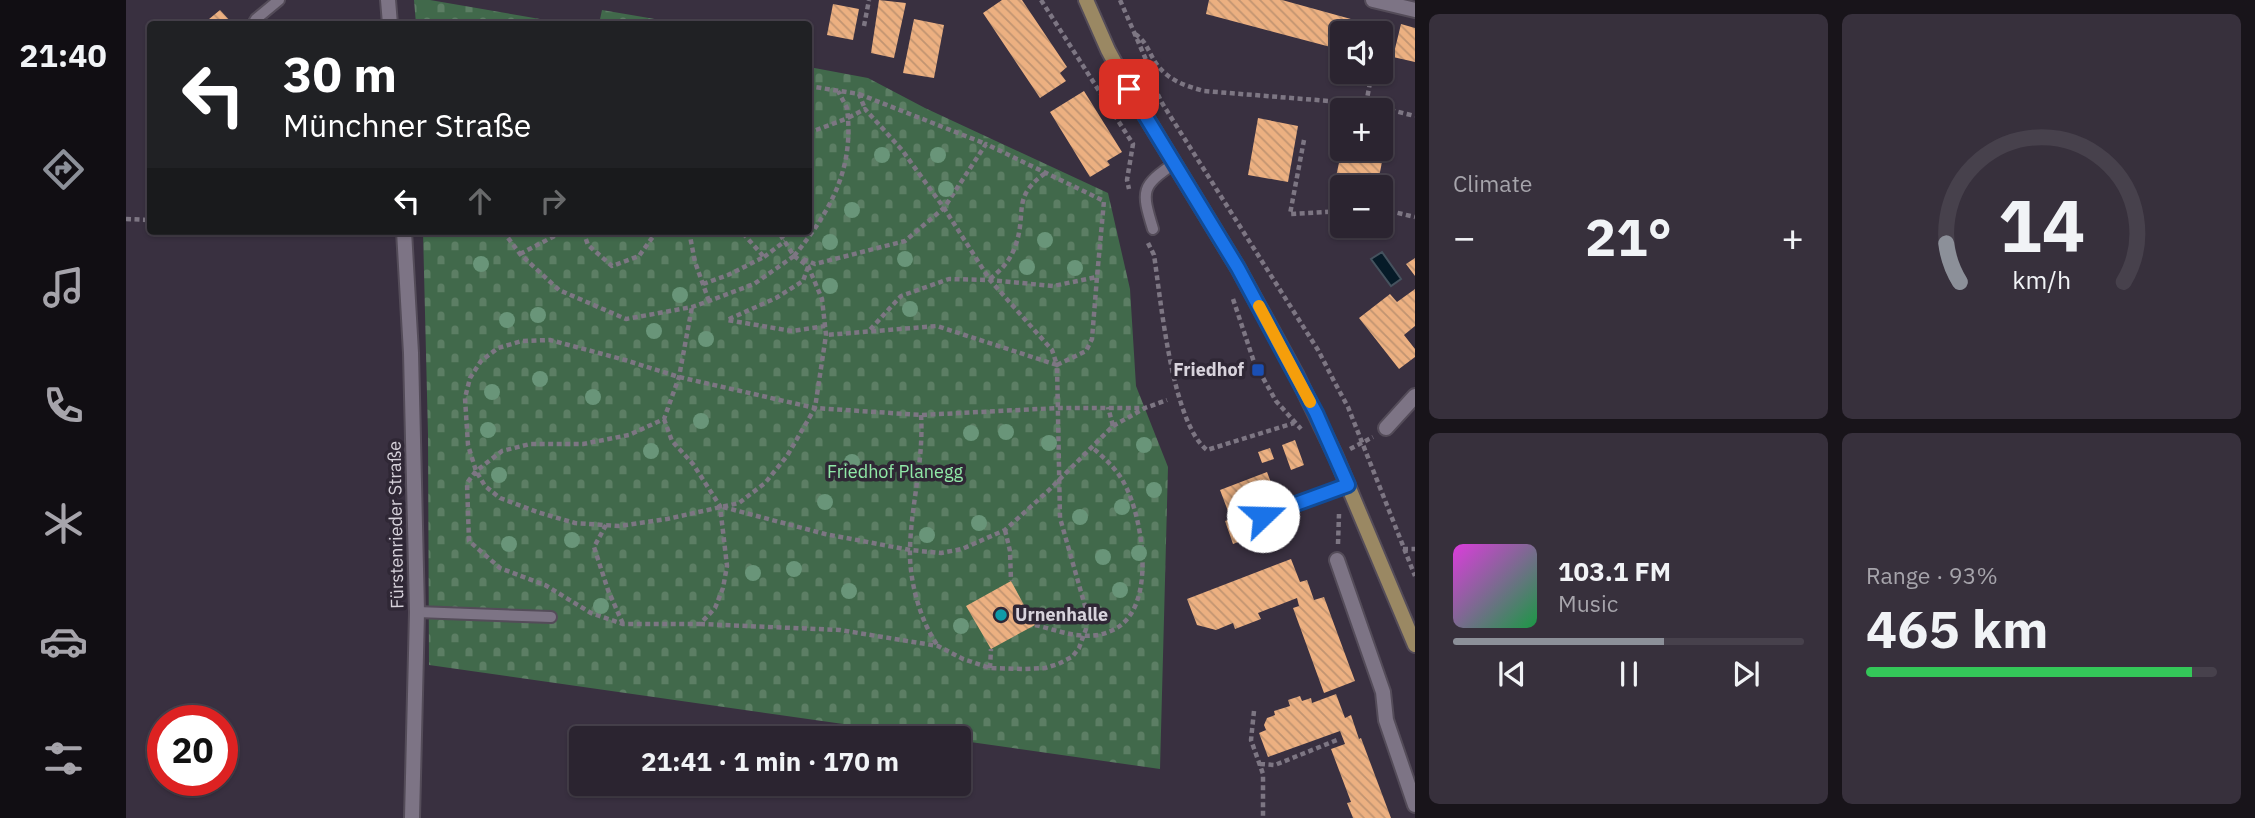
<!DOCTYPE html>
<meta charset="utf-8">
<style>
:root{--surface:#2b2430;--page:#37303c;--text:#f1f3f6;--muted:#a6a4ab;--line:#47414c;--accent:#8c9099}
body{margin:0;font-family:"IBM Plex Sans",sans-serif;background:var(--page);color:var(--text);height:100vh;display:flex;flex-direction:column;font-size:26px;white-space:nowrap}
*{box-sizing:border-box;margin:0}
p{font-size:23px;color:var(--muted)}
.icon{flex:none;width:38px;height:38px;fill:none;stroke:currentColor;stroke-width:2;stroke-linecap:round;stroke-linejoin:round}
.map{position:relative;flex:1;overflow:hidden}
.sheet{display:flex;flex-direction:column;gap:14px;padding:14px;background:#18141a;width:840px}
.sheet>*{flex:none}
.guide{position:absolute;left:21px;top:21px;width:665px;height:214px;border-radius:7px;box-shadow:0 2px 5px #0004,0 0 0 2px var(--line);background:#202124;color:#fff;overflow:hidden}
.fabs{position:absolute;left:1204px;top:21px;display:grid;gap:14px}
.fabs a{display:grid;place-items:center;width:63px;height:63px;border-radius:7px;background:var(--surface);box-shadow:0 2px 5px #0004,0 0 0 2px var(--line);font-size:35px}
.speed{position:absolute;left:21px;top:705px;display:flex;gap:14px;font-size:35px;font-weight:700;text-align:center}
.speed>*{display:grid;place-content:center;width:91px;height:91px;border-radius:50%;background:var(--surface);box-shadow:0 2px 5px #0004,0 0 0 2px var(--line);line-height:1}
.speed .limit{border:10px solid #d22;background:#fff;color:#111}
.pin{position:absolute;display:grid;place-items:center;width:60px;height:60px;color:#fff;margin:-30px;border-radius:14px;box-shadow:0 4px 10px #0006}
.me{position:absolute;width:77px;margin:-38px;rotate:69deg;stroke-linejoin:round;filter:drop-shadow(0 0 5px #0008)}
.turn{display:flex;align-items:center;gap:24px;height:147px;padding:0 21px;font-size:32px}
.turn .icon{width:91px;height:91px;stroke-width:2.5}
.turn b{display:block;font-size:49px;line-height:60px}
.lanes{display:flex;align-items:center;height:66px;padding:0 21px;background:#0003;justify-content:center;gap:35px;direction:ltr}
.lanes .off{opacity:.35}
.big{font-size:52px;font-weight:700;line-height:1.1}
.sheet .widget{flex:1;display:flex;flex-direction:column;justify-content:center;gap:10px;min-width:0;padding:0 24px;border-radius:10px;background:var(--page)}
.sheet .dial{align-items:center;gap:0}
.dial svg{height:182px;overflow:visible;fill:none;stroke:var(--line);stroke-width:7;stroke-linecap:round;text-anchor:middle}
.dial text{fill:var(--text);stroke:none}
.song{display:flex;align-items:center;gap:21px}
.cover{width:84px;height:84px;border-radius:10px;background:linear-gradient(135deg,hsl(300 70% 55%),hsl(140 70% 35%))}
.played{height:7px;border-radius:4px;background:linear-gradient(90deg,var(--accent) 60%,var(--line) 60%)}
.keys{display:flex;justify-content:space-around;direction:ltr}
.heat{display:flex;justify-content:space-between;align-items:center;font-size:38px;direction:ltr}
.charge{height:10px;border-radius:5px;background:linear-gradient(90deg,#34c759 93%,var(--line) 0)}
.sheet .tiles{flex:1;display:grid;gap:14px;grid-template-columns:repeat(2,1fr)}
.trip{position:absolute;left:443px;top:726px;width:402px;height:70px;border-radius:7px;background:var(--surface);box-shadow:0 2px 5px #0004,0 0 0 2px var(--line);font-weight:700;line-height:70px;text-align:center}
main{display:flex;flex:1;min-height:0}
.dock{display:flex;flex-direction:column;width:126px;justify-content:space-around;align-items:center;background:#110e13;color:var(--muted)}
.dock .icon{width:49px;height:49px}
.dock .active{color:var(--accent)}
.dock b{font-size:32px;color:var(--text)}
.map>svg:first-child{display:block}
.cemetery{fill:url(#cemetery-stones)}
.water{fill:#061b28;stroke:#45525e;stroke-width:2}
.building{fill:url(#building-back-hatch)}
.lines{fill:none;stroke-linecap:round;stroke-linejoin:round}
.service-casing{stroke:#544c59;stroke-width:14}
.minor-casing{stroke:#544c59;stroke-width:18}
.secondary-casing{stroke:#544c59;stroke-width:18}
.path{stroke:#7d7683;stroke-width:4.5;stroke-dasharray:5 3.5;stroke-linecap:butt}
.service{stroke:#7d7485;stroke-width:10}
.minor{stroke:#7d7485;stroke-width:14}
.secondary{stroke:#9a8863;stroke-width:14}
.tree{fill:#699579}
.route-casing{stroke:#114b97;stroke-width:18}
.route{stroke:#1a73e8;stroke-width:12}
.slow{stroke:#f59e0b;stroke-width:12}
.transit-dot{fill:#1a4fb4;stroke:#2f2735;stroke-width:2.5}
.culture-dot{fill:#0f9aa8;stroke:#2f2735;stroke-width:2.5}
.labels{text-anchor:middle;stroke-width:7;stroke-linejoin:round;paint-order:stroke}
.poi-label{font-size:18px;font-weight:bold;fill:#d8d3dc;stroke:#2f2735;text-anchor:end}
.park-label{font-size:18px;fill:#90e8a7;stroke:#2f2735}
.street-label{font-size:18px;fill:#d8d3dc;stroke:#2f2735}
</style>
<main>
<nav class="dock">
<b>21:40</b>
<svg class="icon active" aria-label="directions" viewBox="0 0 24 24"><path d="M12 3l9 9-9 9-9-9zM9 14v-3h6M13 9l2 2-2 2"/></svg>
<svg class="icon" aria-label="music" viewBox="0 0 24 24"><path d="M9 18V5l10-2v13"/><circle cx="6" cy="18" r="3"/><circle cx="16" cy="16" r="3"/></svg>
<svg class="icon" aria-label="phone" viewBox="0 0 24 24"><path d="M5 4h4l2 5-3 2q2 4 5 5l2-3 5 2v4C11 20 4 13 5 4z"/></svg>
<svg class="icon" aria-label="climate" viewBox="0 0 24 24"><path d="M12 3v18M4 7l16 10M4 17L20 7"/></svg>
<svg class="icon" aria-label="car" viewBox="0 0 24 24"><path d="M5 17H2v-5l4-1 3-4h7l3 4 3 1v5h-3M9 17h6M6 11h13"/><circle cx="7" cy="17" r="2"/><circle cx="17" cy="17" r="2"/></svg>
<svg class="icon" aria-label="filters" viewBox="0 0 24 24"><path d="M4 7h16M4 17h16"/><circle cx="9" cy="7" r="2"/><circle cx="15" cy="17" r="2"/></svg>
</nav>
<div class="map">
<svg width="1289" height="818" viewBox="0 0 1289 818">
<defs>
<pattern id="cemetery-stones" width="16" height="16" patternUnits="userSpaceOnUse" patternTransform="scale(1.75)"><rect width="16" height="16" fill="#41694b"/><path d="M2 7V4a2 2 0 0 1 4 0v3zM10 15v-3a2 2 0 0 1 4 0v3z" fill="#5c7e64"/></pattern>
<pattern id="building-back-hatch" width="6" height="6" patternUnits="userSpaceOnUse" patternTransform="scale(1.75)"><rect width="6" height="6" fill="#ecb081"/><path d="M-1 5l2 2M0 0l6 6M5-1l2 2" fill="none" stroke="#c19471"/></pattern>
</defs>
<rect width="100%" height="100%" fill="#393040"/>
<path class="cemetery" d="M288,0h16l139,24h-153z
M476,10l82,14h-85z
M683,67l59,11 57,30 183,85 22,96 6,97 32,81 -8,302 -731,-104 -1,-230 -5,-204h385z"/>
<path class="water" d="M1256,252l19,27 -10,7 -20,-27z"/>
<path class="building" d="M753,0l27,3 -12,55 -23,-5z
M876,0h20l45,67 -7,6 6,8 -26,17 -57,-85z
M1083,0h73l87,24 -2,9h-25v17l-136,-36z
M707,4l26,5 -6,31 -26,-5z
M94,10l13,14h-30z
M173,19v5h-36l-1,-3z
M788,19l30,6 -10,53 -31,-5z
M1275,24l14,4v34l-22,-5z
M958,91l38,61 -15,9 3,4 -20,12 -40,-65z
M1132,118l40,8 -10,56 -40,-7z
M1255,147h4l-8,40 -43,-1 8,-37h39z
M1289,258v18l-9,-12z
M1289,289v37l-11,9 11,14v8l-16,12 -40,-51 31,-24 7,8z
M1169,440l9,25 -13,5 -9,-25z
M1144,448l4,11 -12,4 -4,-11z
M1141,472l11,29 -25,9 8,23 -28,11 -8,-23 6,-2 -11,-29z
M1165,559l9,23 7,-2 7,20 10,-3 31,84 -31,12 -31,-85 6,-2 -2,-8 -39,15 3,6 -26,10 -2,-6 -17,7 -19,-5 -10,-26z
M885,581l24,44 -44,24 -25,-43z
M1210,694l9,24 6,-3 8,24 2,-1 30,80h-38l-6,-15 4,-1 -20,-53 14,-5 -5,-13 -72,26 -9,-24 7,-3 -2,-5 3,-7 8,-3 -1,-4 16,-5 -2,-6 12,-4 2,5 9,-3 1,5z"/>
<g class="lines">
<g class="service-casing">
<path id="service" d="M127,24l3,-5 23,-19
M1027,229c-12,-39 -12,-43 22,-66
M1137,516l84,-31
M291,612l134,5"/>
</g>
<g class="minor-casing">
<path id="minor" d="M262,0l2,24
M1247,0l42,10
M278,231l7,122 6,259 -5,206
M1260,428l29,-32
M1211,560l46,132 3,28 29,85"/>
</g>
<g class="secondary-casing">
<path id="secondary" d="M960,0l22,50 21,39 109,179 58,106 40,83 79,188"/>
</g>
<path class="path" d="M915,0l92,144 -6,36 2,9
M994,0l27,62 4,18 11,23 156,247 17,33 13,24 67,169
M321,24h5
M738,26l5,-26
M1255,33l3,-15
M1009,34c13,8 14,21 23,32 12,15 28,20 46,25l162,13 49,12
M682,86l51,8 6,15
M733,94l127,50
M1240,104l6,-32
M682,133l40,-15 -1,-10 -9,-17
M1178,140l-14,74 52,-3
M1255,209l34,8
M0,219l24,1
M221,231l43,2
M377,231l17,23 39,36 67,29 66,-12 17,-6 45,-17 40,-28 -16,-25
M457,231l5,14 24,21 27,-10 18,-25
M563,231l6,31 14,39
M1022,243l6,12c7,46 18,168 53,195l87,-27
M394,254l44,-23
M668,256l14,10 14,33 4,36 -11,73 -28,48 -22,27 -26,20 -72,16 -48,7 -44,-3 -38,-11 -37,-14 -15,-12 -9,-15 -8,-26 -3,-47 5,-20 11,-17 17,-13 24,-7 28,-1 75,20 54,17 136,31 106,7 137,-7h87
M668,256c34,-42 58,-82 54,-138l17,-9 37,41 42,58 46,72 62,70 5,15 29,-14 6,-12 5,-62 -44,9 -63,-6 -41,-1 -48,17 -33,36
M638,257l21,-16
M677,259l12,5 90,-23 39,-33 42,-64 118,57 -7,76
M682,267l-5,14 -27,17 -49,22 65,11 33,-5
M864,279c12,-10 21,-19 26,-35 11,-32 -5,-48 31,-72
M577,284l25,-9 36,-18 -23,-26
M1107,299l21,63 22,39 25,28
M795,415c3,46 -10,89 -11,134 -1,31 10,72 28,97
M538,419l8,22 21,23 27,42 7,60 -4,22 -8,20 -15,16h-77l-32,-11 -46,-28 -45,-17 -31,-27 -2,-58 9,-12 26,-20 28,-7h53l46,-9 35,-16 15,-42 13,-70
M987,426l32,-18 22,-8
M1224,449l23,-12
M597,507l102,27 85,16 31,3 21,-4 43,-19 43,-39 65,-65 -5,-19
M480,525l-12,22 14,43 15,34
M879,530l5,21 1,30
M1212,544l1,-30
M1277,549h12
M574,624l140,6 98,16 25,13 27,9 35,1 20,-1 13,-4 14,-7 7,-9 7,-19 1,-16 -27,-95 -3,-153 -120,-39 -111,9
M909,625c26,6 52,18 78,5 45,-21 30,-113 11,-147 -8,-15 -20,-25 -32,-36
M864,668l1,-19
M1128,711l-3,29 12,34v44
M1134,764l15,1 62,-25"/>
<use href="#service" class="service"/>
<use href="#minor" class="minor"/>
<use href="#secondary" class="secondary"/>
</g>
<g class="tree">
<circle cx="756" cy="155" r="8"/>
<circle cx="812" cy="155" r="8"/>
<circle cx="820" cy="189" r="8"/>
<circle cx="726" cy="210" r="8"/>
<circle cx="919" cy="240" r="8"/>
<circle cx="704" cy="242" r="8"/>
<circle cx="779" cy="259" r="8"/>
<circle cx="355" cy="264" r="8"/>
<circle cx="901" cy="267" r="8"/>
<circle cx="949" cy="268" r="8"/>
<circle cx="704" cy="286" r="8"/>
<circle cx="554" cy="295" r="8"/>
<circle cx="784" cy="309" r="8"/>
<circle cx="412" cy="315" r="8"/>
<circle cx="381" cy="320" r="8"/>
<circle cx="528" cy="331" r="8"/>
<circle cx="580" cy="339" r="8"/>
<circle cx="414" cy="379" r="8"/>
<circle cx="366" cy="392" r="8"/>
<circle cx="467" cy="397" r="8"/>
<circle cx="575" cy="421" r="8"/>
<circle cx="362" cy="430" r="8"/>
<circle cx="880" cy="432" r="8"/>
<circle cx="845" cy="433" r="8"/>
<circle cx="923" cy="443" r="8"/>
<circle cx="1018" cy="445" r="8"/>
<circle cx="525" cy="451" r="8"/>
<circle cx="726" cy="462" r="8"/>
<circle cx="373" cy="475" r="8"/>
<circle cx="1028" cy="490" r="8"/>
<circle cx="699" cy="502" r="8"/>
<circle cx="996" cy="507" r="8"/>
<circle cx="954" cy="517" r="8"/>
<circle cx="853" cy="523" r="8"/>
<circle cx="801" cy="535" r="8"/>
<circle cx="446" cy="540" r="8"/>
<circle cx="383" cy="544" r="8"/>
<circle cx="1013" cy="553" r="8"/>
<circle cx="977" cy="557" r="8"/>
<circle cx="668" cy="569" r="8"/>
<circle cx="627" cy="573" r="8"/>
<circle cx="994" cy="590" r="8"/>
<circle cx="723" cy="591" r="8"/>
<circle cx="475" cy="606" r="8"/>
<circle cx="835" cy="626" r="8"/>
</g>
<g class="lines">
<g class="route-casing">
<path id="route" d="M1003,89l109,179 78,145 32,72 -85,31"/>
</g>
<use href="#route" class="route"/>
<path class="slow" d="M1133,306l51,96"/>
</g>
<rect class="transit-dot" x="1125" y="363" width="14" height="14" rx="3.5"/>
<circle class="culture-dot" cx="875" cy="615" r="7"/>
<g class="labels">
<g class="poi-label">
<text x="1118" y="376">Friedhof</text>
<text x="889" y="621" text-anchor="start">Urnenhalle</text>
</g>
<g class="park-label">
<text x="769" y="478">Friedhof Planegg</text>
</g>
<g class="street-label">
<text transform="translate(270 525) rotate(-91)" y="6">Fürstenrieder Straße</text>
</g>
</g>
</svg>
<div class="fabs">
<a><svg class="icon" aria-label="sound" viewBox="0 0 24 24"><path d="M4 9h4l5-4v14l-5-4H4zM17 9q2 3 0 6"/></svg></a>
<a>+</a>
<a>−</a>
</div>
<div class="speed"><div class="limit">20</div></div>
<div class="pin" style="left:1003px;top:89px;background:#d93025"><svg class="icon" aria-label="arrive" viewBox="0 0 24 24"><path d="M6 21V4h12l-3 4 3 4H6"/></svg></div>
<svg class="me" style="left:1137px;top:516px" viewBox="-20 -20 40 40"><circle r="19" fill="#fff"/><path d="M0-13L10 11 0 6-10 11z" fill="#1a73e8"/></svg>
<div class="trip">21:41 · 1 min · 170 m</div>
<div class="guide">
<div class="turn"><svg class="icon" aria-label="left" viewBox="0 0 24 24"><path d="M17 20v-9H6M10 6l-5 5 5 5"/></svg><div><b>30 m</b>Münchner Straße</div></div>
<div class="lanes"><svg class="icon" aria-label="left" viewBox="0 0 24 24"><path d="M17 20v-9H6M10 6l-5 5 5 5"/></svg><svg class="icon off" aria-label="ahead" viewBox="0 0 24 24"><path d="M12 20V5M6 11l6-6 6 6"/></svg><svg class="icon off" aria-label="right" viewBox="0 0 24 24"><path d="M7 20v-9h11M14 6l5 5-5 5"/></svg></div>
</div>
</div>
<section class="sheet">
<div class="tiles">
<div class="widget"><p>Climate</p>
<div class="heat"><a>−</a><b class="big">21°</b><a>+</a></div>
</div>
<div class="widget dial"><svg viewBox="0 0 100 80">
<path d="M14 69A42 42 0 1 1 86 69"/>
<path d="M14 69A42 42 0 0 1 8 52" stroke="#8c9099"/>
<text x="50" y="56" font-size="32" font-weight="700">14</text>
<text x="50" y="72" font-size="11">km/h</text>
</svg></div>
<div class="widget">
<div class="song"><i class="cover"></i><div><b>103.1 FM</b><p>Music</p></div></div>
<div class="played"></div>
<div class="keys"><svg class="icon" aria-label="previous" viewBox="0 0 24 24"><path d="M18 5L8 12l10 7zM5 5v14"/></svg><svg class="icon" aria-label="pause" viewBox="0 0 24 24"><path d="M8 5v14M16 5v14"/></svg><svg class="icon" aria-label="next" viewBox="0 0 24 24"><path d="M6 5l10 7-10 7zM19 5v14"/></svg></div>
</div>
<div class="widget"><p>Range · 93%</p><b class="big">465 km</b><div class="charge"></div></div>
</div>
</section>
</main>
